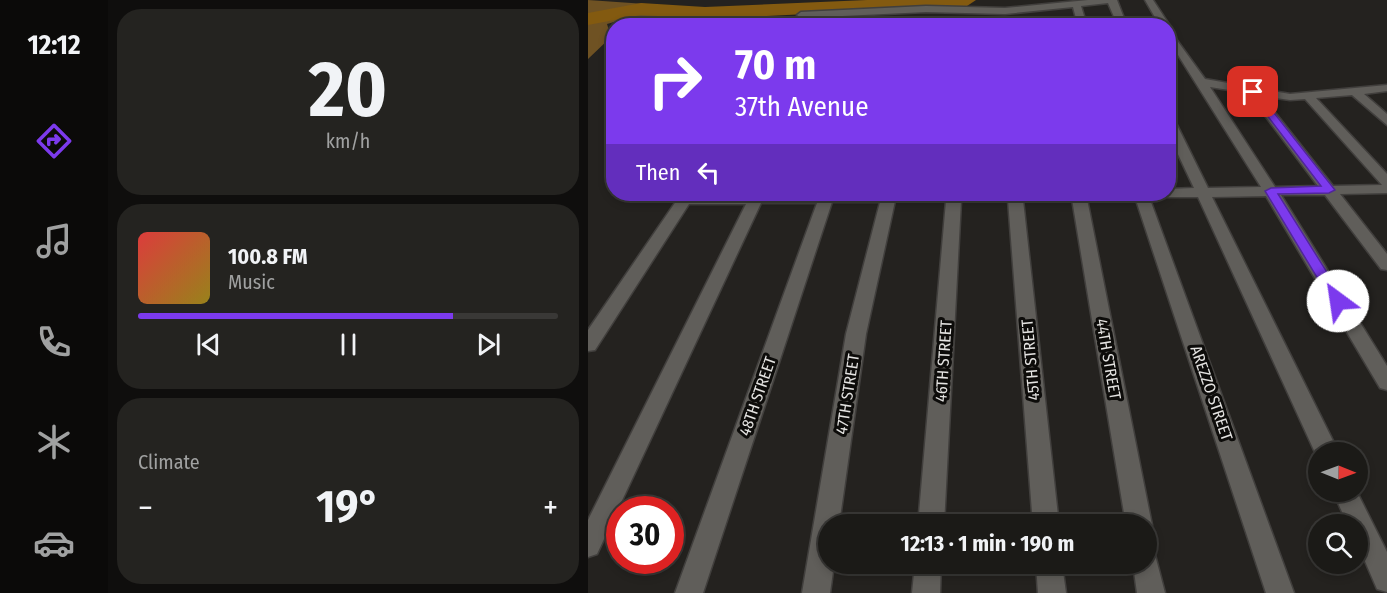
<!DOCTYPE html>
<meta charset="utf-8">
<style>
:root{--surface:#1b1a17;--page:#242320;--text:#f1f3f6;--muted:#a0a1a1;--line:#393836;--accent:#7c3aed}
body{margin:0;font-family:"Fira Sans Condensed",sans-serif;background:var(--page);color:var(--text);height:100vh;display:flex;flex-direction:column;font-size:22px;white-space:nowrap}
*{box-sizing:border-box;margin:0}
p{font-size:20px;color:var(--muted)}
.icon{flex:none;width:33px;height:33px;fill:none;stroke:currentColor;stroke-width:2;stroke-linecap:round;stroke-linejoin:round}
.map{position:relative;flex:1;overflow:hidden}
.drawer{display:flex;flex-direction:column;gap:9px;padding:9px;background:#0f0e0d;width:480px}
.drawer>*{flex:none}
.hud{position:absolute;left:18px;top:18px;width:570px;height:183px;border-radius:24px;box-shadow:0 3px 9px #0003,0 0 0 2px var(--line);background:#7c3aed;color:#fff;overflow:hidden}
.needle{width:39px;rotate:91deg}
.buttons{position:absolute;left:720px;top:442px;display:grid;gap:12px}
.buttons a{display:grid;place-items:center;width:60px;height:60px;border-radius:50%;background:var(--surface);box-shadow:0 3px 9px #0003,0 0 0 2px var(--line);font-size:30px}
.speed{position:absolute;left:18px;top:496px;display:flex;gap:12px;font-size:30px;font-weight:700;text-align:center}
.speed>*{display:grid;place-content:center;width:78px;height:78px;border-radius:50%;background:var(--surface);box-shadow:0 3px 9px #0003,0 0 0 2px var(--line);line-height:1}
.speed .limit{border:9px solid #d22;background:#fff;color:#111}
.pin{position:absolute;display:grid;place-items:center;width:51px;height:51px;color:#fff;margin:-26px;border-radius:12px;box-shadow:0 3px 9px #0006}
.me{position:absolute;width:66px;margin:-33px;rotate:329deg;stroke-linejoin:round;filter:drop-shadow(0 0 4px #0008)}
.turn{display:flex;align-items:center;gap:21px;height:126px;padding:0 30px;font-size:27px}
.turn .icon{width:78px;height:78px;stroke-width:2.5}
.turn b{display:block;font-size:42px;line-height:51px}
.then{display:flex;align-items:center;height:57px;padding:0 30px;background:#0003;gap:12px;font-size:22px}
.big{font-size:45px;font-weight:700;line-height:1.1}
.drawer .widget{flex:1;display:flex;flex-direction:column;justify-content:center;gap:9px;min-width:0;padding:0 21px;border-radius:24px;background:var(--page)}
.drawer .dial{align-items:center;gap:0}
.dial b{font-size:78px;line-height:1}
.song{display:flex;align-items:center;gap:18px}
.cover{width:72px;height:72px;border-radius:9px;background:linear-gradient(135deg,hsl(0 70% 55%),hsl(50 70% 35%))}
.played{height:6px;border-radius:3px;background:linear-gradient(90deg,var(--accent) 75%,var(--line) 75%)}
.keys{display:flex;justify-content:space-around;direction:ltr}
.heat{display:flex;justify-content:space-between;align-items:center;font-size:33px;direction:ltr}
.trip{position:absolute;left:230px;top:514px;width:339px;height:60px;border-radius:30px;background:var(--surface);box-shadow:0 3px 9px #0003,0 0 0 2px var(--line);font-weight:700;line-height:60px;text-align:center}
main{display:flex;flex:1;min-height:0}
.menu{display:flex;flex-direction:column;width:108px;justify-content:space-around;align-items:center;background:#0b0a09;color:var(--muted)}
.menu .icon{width:42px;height:42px}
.menu .selected{color:var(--accent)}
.menu b{font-size:27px;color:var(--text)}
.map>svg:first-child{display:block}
.forest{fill:#6f5223}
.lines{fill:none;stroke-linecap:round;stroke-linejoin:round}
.river{fill:#835a10;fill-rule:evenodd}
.street-casing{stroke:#413f3d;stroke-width:3}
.street{fill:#605e5a;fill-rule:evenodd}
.route{fill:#7c3aed;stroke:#51269a;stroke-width:1.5}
.labels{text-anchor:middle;stroke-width:6;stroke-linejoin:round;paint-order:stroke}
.street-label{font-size:16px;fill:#e4e3e1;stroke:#0d0c0a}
</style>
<main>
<nav class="menu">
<b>12:12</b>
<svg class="icon selected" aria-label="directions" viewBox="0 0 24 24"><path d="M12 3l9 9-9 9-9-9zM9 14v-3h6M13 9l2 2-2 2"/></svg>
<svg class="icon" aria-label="music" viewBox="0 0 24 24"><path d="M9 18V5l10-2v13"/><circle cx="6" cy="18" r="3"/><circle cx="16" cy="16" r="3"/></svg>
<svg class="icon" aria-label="phone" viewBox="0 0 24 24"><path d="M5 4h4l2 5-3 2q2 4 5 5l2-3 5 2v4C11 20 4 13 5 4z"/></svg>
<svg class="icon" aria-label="climate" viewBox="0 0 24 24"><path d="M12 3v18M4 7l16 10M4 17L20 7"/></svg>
<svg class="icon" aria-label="car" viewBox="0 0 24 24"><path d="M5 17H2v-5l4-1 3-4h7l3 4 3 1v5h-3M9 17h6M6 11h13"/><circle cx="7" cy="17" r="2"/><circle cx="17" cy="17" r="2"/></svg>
</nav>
<section class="drawer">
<div class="widget dial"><b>20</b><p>km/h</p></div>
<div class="widget">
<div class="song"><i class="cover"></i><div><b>100.8 FM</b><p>Music</p></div></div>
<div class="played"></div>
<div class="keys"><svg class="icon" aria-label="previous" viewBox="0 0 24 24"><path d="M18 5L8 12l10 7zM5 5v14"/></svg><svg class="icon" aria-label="pause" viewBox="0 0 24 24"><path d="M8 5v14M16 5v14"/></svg><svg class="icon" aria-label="next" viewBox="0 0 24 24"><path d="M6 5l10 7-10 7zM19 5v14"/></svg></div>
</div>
<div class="widget"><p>Climate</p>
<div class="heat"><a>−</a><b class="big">19°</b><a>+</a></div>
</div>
</section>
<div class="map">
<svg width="799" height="593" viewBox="0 0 799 593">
<rect width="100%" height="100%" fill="#24221f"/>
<path class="forest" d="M0,0l130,9 73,-1 -9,5 -154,5 -21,6 4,13 -23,22z"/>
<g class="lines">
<path class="river" d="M279,0h109l-9,6 -262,13 -64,-4 -53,10v-12l53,-10 64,4z"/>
<g class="street-casing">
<path id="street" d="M500,0h29l10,26h-9l-10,-23 -27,3 6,20h-9l-5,-19 -68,7 -79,-2 -125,6 -4,-3 4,-3 125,-6 79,2z
M557,0h8l17,26 -2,2v-2h-8z
M580,28l37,51 85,15 97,-9v6l-23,3 23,20v11l-35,-30 -36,3 71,76v19l-47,1 47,60v16l-6,-1 -56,-74h-44l106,171v24l-7,-2 -114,-192 -54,1 127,256h-21v6l-120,-262h-30l-7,-3h7v-5l26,-1 -26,-55v-18l6,4 34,69 53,-1 -93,-148zM622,87l38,6 70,93 -43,1zM674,96l28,4 15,-1 77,86 -49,1z
M93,194h439l-7,4 -26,1 65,326 -4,8 -2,-8h-20l-54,-326 -49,1 36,325h-26l-25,-325 -47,1 -17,324h-26l28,-324h-51l-29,133 -27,191h-11v39h6l-4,29h-28l44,-259 34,-132h-48l-129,391h-28l142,-390h-56l-164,351 -9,3v-37l158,-316h-57l-94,146 -7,1v-21z
M546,194h14l146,399h-28z
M745,492h24l30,60v40l-10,-3 -19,-44v-20h-10z
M558,551l9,4 10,38h-28l-4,-29h13z
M327,564h26l-1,29h-28z
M448,564h26l4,29h-28z"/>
</g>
<use href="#street" class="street"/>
</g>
<path class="route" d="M662,90h6l79,100 -6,3 -51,1 67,107 -2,3h-10l-68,-113 6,-3 50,-2 -71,-93z"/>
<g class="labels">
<g class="street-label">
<text transform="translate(521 359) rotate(80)" y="6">44TH STREET</text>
<text transform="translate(442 360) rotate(-95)" y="6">45TH STREET</text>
<text transform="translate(355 361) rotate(-86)" y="6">46TH STREET</text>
<text transform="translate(624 393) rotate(71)" y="6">AREZZO STREET</text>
<text transform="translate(259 394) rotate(-81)" y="6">47TH STREET</text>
<text transform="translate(169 396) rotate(-71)" y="6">48TH STREET</text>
</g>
</g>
</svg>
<div class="buttons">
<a><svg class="needle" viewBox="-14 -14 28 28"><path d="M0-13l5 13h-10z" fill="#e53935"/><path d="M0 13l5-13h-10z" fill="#a0a1a1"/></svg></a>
<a><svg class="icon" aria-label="search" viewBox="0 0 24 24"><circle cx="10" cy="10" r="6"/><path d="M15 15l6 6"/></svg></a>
</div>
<div class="speed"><div class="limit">30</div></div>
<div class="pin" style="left:665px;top:92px;background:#d93025"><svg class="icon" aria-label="arrive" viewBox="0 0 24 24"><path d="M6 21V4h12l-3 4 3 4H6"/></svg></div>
<svg class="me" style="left:750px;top:301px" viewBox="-20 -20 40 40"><circle r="19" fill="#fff"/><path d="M0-13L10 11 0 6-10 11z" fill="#7c3aed"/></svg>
<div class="trip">12:13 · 1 min · 190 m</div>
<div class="hud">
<div class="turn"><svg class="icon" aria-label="right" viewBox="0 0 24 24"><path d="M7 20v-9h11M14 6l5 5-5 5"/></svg><div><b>70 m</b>37th Avenue</div></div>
<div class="then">Then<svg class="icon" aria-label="left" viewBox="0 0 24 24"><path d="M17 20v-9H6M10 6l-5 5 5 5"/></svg></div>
</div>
</div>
</main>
